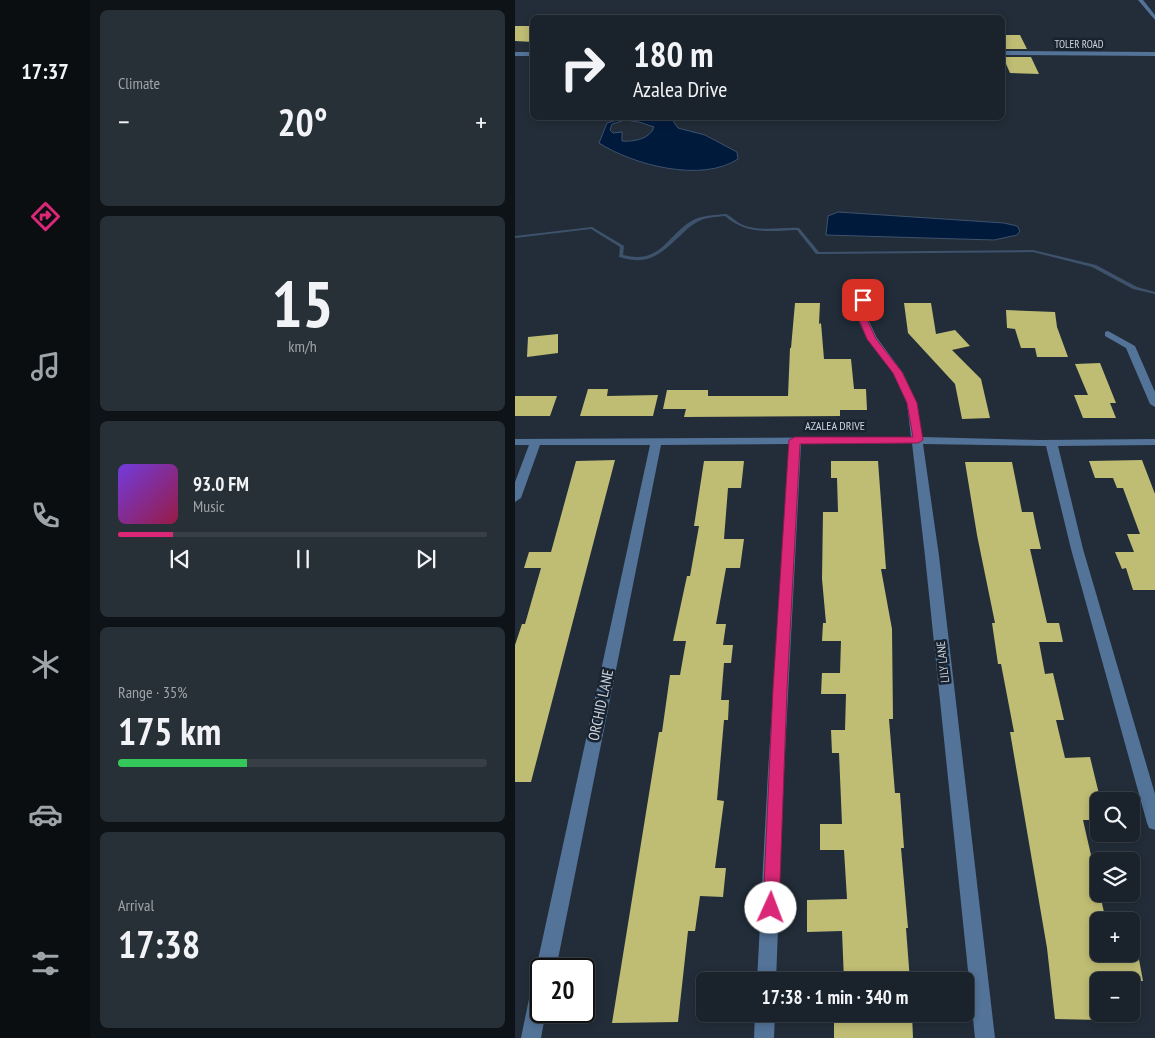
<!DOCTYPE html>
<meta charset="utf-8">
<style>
:root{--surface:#1a222b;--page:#272f37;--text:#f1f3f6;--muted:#9fa4a9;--line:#383f47;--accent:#db2777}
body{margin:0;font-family:"PT Sans Narrow",sans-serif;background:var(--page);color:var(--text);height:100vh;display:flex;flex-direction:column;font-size:19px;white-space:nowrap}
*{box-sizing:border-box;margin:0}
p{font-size:16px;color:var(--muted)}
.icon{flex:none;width:28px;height:28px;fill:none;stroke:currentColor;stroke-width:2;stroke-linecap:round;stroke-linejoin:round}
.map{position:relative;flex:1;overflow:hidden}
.panel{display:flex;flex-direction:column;gap:10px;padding:10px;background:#0e1318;width:425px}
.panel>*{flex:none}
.banner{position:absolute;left:15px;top:15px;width:475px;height:105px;border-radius:8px;box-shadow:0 2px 8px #0003,0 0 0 1px var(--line);background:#1a222b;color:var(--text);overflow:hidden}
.buttons{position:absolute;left:575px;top:792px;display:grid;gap:10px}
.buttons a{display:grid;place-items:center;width:50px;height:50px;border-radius:8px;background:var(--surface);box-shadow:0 2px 8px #0003,0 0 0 1px var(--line);font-size:25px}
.speed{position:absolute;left:15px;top:958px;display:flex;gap:10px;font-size:25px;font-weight:700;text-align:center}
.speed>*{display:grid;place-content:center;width:65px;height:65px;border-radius:50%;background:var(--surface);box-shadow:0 2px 8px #0003,0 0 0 1px var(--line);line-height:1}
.speed .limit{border:2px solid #111;border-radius:8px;background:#fff;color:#111}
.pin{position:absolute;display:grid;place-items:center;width:42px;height:42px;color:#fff;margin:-21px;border-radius:10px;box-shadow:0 2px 8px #0006}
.me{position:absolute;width:55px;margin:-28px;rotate:2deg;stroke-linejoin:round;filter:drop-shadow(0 0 4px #0008)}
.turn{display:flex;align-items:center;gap:18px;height:105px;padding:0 20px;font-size:22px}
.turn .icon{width:65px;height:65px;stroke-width:2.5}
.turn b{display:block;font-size:35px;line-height:42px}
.big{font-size:38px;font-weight:600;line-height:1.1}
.panel .widget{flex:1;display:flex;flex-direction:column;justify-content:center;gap:8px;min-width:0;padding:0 18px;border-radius:8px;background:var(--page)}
.panel .dial{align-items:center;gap:0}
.dial b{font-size:65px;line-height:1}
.song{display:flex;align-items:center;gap:15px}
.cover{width:60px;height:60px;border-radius:8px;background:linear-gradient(135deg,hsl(260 70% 55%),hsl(340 70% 35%))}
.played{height:5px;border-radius:2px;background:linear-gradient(90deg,var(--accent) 15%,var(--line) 15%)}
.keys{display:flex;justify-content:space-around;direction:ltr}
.heat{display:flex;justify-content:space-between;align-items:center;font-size:28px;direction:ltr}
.charge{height:8px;border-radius:4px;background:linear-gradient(90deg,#34c759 35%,var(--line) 0)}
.trip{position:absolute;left:181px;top:972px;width:278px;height:50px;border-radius:8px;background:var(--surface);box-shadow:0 2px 8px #0003,0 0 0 1px var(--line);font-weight:600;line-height:50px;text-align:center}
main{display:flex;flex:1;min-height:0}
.tabs{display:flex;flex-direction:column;width:90px;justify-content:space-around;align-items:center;background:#0a0e11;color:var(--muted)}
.tabs .icon{width:35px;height:35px}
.tabs .on{color:var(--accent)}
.tabs b{font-size:22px;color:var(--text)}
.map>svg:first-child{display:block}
.water{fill:#001a3c;stroke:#3e526c;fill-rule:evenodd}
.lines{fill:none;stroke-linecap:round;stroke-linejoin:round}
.stream{fill:#3e526c;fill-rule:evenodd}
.building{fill:#bfbc74}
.minor{fill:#537398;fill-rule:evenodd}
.route{fill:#db2777;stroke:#8e194d}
.labels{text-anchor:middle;stroke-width:5;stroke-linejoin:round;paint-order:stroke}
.far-street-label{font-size:11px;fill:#cdd4dd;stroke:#18232f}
.street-label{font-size:12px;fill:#cdd4dd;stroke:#18232f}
.near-street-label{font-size:15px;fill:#cdd4dd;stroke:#18232f}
</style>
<main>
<nav class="tabs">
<b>17:37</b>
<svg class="icon on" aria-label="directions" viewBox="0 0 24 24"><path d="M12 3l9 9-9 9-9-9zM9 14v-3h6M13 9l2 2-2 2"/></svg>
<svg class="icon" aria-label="music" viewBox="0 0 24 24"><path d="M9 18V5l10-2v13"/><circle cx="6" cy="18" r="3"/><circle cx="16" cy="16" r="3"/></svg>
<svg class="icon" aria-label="phone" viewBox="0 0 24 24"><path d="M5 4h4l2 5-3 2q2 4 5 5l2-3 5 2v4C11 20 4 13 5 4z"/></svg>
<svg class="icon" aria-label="climate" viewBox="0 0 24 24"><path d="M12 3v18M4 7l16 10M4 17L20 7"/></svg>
<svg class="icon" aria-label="car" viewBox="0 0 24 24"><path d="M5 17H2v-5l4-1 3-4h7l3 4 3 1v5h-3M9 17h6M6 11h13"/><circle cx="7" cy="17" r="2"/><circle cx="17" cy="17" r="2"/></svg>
<svg class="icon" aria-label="filters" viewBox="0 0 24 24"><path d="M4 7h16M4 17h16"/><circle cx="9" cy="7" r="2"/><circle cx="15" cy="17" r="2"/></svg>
</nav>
<section class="panel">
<div class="widget"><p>Climate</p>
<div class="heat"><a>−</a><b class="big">20°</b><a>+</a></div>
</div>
<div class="widget dial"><b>15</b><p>km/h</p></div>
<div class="widget">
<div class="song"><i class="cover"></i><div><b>93.0 FM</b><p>Music</p></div></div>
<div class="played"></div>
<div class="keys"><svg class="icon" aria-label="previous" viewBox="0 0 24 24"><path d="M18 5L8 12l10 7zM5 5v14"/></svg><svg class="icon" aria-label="pause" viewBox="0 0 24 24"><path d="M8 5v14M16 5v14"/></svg><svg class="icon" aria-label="next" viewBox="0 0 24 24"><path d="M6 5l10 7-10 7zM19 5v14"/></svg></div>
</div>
<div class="widget"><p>Range · 35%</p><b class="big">175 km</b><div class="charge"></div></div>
<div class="widget"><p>Arrival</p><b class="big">17:38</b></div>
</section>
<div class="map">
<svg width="640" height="1038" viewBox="0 0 640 1038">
<rect width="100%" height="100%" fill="#222d39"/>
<path class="water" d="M134,118h22l7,10 27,7 32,17 1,7c-36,24 -105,6 -139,-16l8,-20 10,-3zM110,120l14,2 15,5c-4,12 -20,15 -32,14v-9l-9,1 -3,-3 2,-6z
M323,212l166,11 13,3 3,5 -3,4 -23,5 -168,-5 2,-19z"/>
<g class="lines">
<path class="stream" d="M211,214c6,3 10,8 17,11 18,7 38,2 56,3l20,24 214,-2 63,15 41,22 18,5v2l-22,-5 -41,-22 -59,-15 -215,2h-2l-19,-24c-26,1 -51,5 -72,-14 -9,1 -19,1 -26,5 -6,3 -11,7 -16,12 -14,13 -28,29 -48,27 -5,0 -11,-2 -16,-3l1,-10 -29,-18 -76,9v-2l77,-9 32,19 -1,9c40,10 44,-22 72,-36 10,-4 21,-4 31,-5z"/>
</g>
<path class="building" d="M0,26h18v16l-18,-1z
M488,35h17l7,14h-24z
M488,57h28l8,17 -29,-1z
M280,303h25l-1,21 2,-1 3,36h27l3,30h12l1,21h-27v6l-156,1 2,-8h-23l4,-19h41v6h80l2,-48h1z
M389,303h27l5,31 19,-4 15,16 -18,4 29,29 9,39 -28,1 -7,-35 -47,-51z
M491,310l49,2 2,15 11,30h-31l-2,-9h-14l-6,-19 -8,-1z
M43,334v19l-31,4 1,-20z
M585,363l16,40h-6l6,15h-33l-9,-23h14l-13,-31z
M73,389h20l-1,7 51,-1 -5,21h-73z
M0,396h42l-7,20h-35z
M100,460l-84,322h-16v-137l7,-21h3l16,-56h-17l5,-16h22l25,-91z
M627,460l13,34v96h-22l-7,-22 -4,1 -7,-17h19l-7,-18h13l-17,-46h-6l-4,-10h-18l-6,-17z
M189,461h40l-3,27h-13l-4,51h20l-4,29h-14l-10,56h10l-3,21h10l-2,18h-7l-3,37h8l-1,20h-4l-7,80 7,1 -9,67h11l-3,29 -23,-1 -5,35h-7l-10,91 -66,1 47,-291h3l8,-57h10l6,-34h-13l14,-65h3l9,-50h-5z
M316,461h47l8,108h-5l11,60 1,90h-4l6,74h5l4,55h-3l7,80h-2l4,53h-66l-2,-50 -35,1v-32l40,-1 -3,-49h-24v-26h22l-3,-71h-7l-1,-23h14l1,-36h-25l1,-21h18l1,-32h-19l1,-18h3l-4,-44 1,-67h15l-1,-34h-6z
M450,462h47l10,50h11l3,15 5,22h-11l17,74h12l4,19h-24l6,32 8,-1 11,47h-8l9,38 25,-1 9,37v26h-16l23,101h-7v33h39l5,27h-44v39l-44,-1 -8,-71 -37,-216h4l-13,-68h-3l-6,-41h3l-18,-88z
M319,1014h78l1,24h-79z"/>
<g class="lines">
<path class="minor" d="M623,0h5l12,15v5z
M488,51l152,1v4l-152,-1z
M0,52h18v4h-18z
M349,297l5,3 -3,15 11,23 26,35 14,30 5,34 118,3 115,-1v6l-97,1 25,103 72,245v36l-6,-2 -2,-5 -76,-274 -25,-103 -123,-2 16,112 56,482h-20l-50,-482 -13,-113 -111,1 -17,328 -8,209h-19l11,-209 21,-328 -128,1 -105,524h-15v8l-5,-8 114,-524h-110l-19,53 -6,4v-20l14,-37h-14v-6l396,-2 -4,-34 -14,-30 -26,-34 -11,-24 3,-15z
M593,331l27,15 20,46v15l-5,-3 -24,-56 -21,-12v-4z
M26,979v32h5l-5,27h-20l10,-49 3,-7z
M240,1014h20l-1,24h-20z"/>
</g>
<path class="route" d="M348,297l5,3 -3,15 11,24 26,33 15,31 6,37 -5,3 -118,1 -13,245 -8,219 -2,5 -6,3 -6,-3 -2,-5 10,-219 16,-249 6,-3h118l-6,-34 -14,-30 -26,-34 -10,-24 2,-15z"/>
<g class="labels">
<g class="far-street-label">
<text x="564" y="48">TOLER ROAD</text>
</g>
<g class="street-label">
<text x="320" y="430">AZALEA DRIVE</text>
<text transform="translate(428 662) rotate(-96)" y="4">LILY LANE</text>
</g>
<g class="near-street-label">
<text transform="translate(86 705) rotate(-78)" y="5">ORCHID LANE</text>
</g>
</g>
</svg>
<div class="buttons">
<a><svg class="icon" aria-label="search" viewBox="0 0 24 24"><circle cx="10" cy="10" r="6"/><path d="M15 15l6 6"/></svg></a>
<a><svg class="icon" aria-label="layers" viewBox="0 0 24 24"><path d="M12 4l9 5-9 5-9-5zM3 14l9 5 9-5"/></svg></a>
<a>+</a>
<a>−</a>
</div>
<div class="speed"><div class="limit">20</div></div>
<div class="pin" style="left:348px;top:300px;background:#d93025"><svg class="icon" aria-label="arrive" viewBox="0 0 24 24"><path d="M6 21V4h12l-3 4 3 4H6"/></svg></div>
<svg class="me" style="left:256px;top:908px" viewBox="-20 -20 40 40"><circle r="19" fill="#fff"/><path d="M0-13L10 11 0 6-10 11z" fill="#db2777"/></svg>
<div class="trip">17:38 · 1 min · 340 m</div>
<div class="banner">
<div class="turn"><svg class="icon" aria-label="right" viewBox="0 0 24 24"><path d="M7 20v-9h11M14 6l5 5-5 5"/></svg><div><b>180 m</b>Azalea Drive</div></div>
</div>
</div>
</main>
